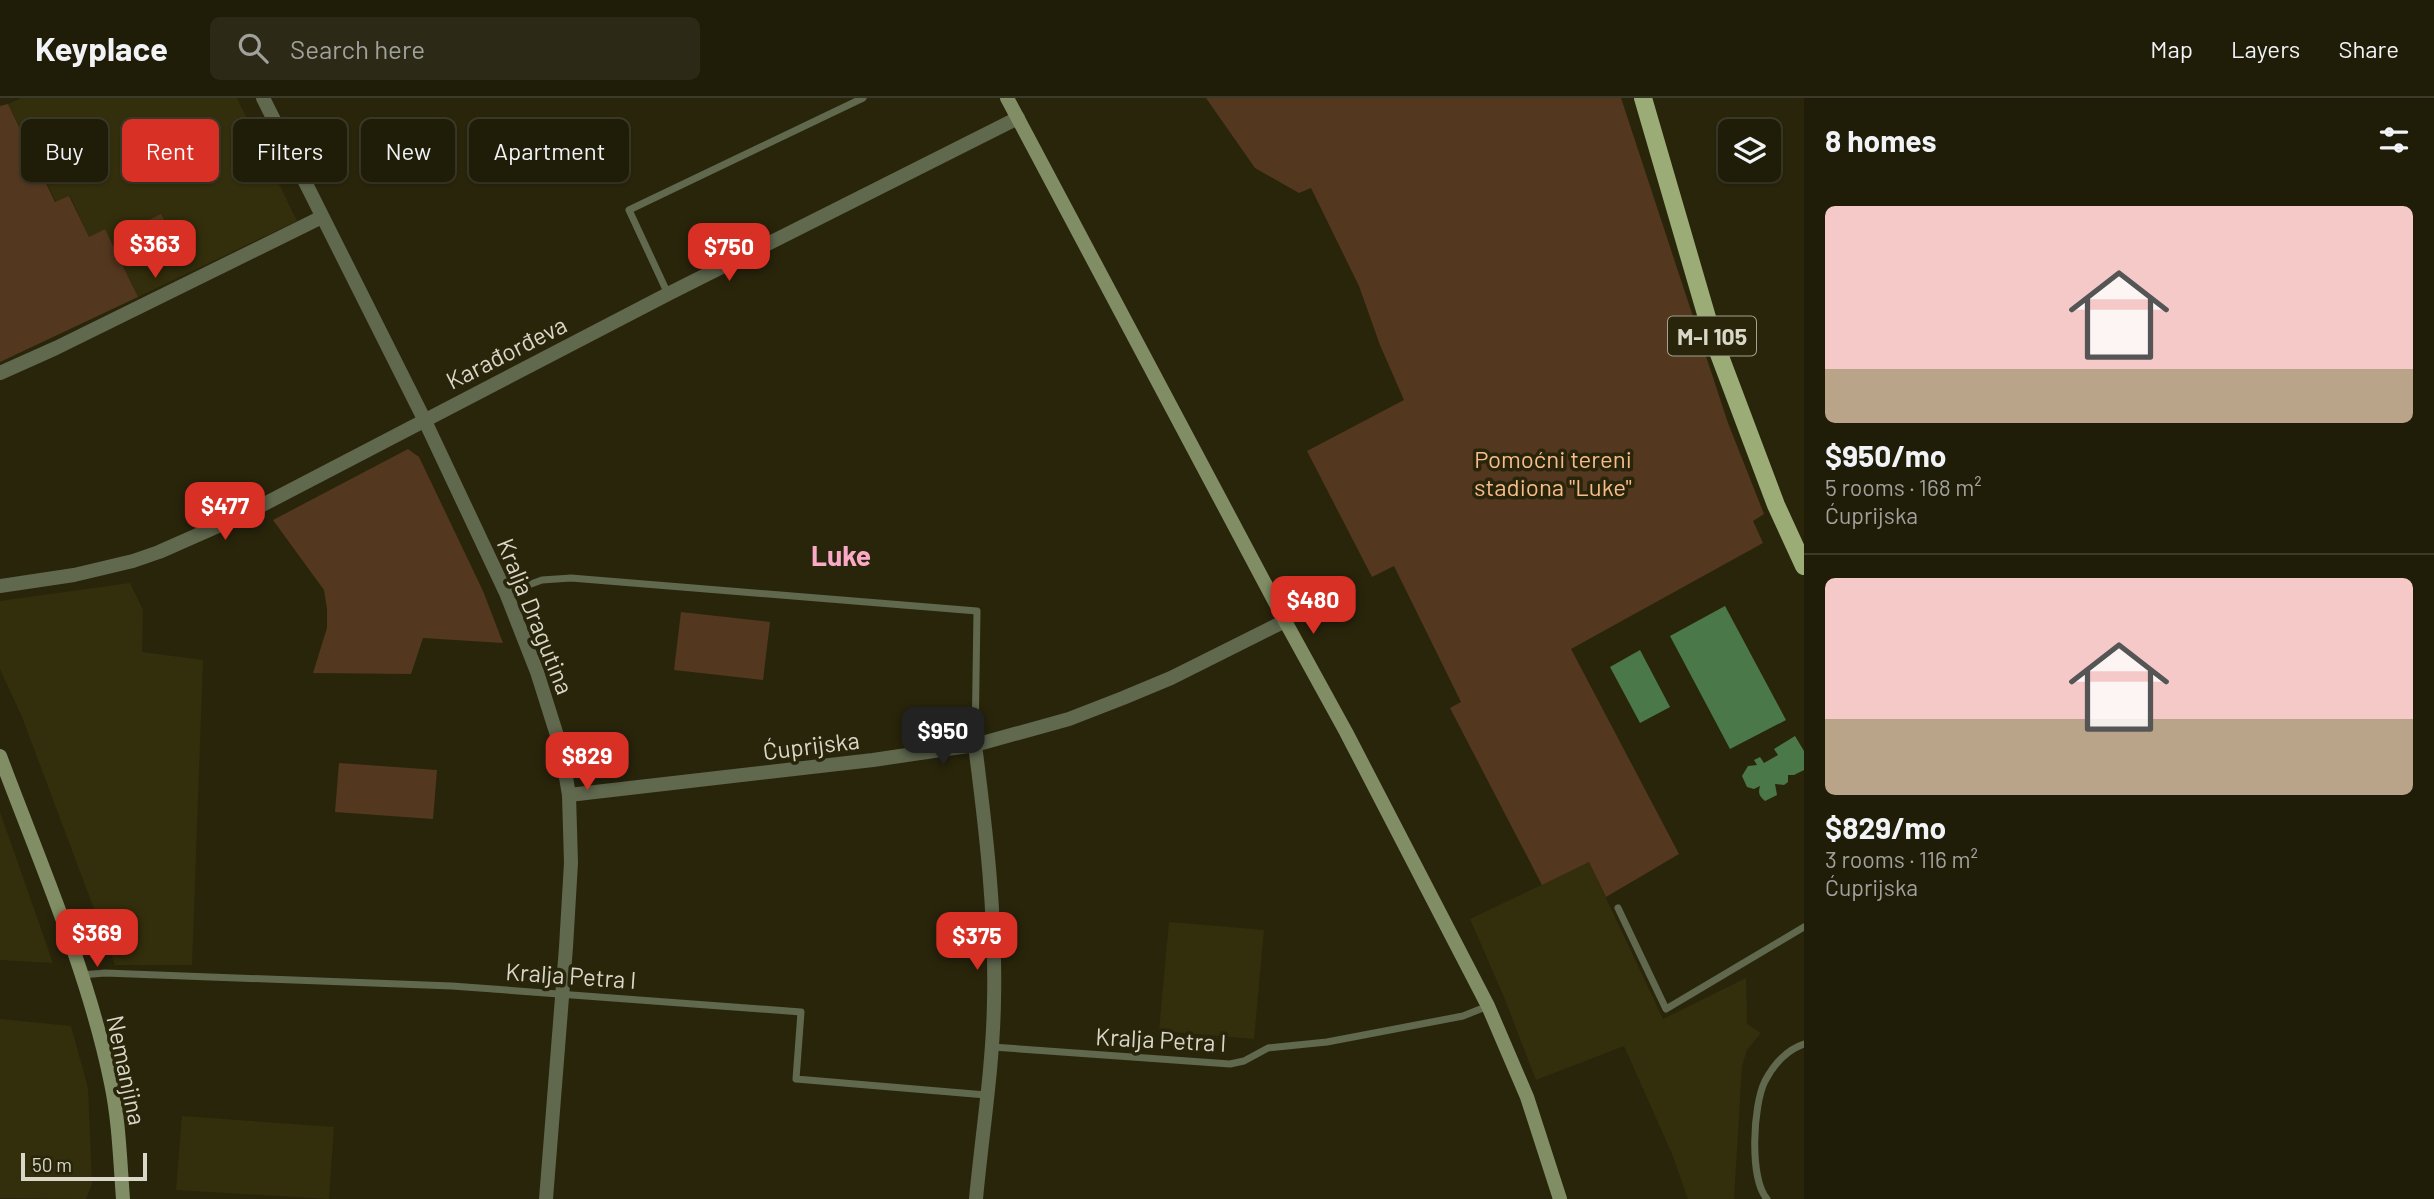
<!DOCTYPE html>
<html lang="en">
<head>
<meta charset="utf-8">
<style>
  body { margin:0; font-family:Barlow,sans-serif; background:#2c2916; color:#f1f3f6; height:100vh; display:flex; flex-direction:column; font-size:26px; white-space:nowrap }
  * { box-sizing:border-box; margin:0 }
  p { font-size:23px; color:#a1a19c }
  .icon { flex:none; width:38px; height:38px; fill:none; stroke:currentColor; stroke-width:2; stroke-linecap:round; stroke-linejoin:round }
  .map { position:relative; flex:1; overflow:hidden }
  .details { display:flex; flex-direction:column; background:#1f1c08; width:630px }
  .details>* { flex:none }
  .hud { position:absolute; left:21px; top:21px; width:665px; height:63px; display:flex; gap:14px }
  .tools { position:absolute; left:1718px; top:21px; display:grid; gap:14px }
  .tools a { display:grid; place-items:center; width:63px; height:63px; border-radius:10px; background:#1f1c08; box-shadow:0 2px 5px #0004,0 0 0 2px #3c3a29; font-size:35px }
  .scale { position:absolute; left:21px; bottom:18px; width:126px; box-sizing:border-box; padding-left:7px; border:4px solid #d9d7c7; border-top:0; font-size:19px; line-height:24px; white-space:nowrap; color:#d9d7c7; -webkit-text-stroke:5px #29250b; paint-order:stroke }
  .price { position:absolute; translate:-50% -60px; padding:0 16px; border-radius:14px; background:#d93025; color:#fff; font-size:23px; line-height:46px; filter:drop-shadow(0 2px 4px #0008) }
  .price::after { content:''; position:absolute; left:50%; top:42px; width:21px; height:16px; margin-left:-10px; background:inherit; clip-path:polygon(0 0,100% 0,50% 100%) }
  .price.selected { background:#222; color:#fff }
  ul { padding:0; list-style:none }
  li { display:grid; align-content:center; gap:14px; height:371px; padding:0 21px }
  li+li { border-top:2px solid #3c3a29 }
  li span { display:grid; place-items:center; height:217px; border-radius:10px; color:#555 }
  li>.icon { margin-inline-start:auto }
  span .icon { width:126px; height:126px; fill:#fffc; stroke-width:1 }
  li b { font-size:30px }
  h2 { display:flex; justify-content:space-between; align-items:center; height:84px; padding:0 21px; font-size:30px }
  .chip { padding:0 24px; border-radius:10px; background:#1f1c08; box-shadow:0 2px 5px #0004,0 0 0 2px #3c3a29; font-size:24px; line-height:63px }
  .chip.selected { background:#d93025; color:#fff }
  header { display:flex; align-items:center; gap:42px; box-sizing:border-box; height:98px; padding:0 35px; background:#1f1c08; border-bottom:2px solid #3c3a29 }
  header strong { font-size:33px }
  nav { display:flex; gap:38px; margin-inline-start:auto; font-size:24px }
  .search { width:490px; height:63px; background:#2c2916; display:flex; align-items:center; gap:18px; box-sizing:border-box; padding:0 24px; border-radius:10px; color:#a1a19c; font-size:26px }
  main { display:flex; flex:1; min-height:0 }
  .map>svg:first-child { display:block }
</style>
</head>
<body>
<header>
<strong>Keyplace</strong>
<div class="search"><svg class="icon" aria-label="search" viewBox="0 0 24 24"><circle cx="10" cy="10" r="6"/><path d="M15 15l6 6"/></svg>Search here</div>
<nav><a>Map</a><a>Layers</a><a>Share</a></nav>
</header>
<main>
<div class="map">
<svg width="1804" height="1101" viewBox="0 0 1804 1101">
  <rect width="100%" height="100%" fill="#29250b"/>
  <!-- built -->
  <g fill="#332e0b">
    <path d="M 21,0 L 237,0 L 297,123 L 138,199 L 105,131 L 89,139 L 70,98 L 56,104 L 8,6 Z"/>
    <path d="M 130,485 L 143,512 L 142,554 L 203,562 L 192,867 L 115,867 L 22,619 L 0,571 L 0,503 Z"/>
    <path d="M 0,714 L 53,865 L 0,862 Z"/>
    <path d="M 1589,764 L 1663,921 L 1746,880 L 1747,926 L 1761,935 L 1747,952 L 1742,968 L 1734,1101 L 1688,1101 L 1672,1056 L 1624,948 L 1536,982 L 1504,899 L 1470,821 Z"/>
    <path d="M 1169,824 L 1264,832 L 1254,941 L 1159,933 Z"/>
    <path d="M 0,921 L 71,928 L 88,990 L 92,1086 L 86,1101 L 0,1100 Z"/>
    <path d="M 182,1018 L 334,1029 L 329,1101 L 176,1092 Z"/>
  </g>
  <!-- green -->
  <g fill="#54371f">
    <path d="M 1206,0 L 1621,0 L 1728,325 L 1764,416 L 1753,423 L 1763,445 L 1571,551 L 1679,756 L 1606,799 L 1589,764 L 1542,787 L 1450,610 L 1461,604 L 1394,468 L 1372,479 L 1307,353 L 1404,302 L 1380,247 L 1359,188 L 1311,90 L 1299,95 L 1255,70 Z"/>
    <path d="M 8,6 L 55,104 L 69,98 L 89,139 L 105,131 L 138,199 L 0,264 L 0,8 Z"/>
    <path d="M 161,116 L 176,145 L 130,169 L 115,139 Z"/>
    <path d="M 408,351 L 419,359 L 483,493 L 503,545 L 423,540 L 411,576 L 313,575 L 327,530 L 327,511 L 324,492 L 273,422 Z"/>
    <path d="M 681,514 L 770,524 L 763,582 L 674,572 Z"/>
    <path d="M 339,665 L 437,672 L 433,721 L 335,714 Z"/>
  </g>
  <!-- water -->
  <g fill="#4b7848">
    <path d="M 1725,508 L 1786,622 L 1730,651 L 1670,538 Z"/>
    <path d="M 1640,552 L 1670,609 L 1640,625 L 1610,569 Z"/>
    <path d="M 1795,638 L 1804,653 L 1804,672 L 1794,677 L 1788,677 L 1788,684 L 1784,687 L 1775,686 L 1777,697 L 1765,703 C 1759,698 1758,695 1760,688 L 1754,691 L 1747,689 L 1742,678 L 1748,668 L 1757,667 L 1754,662 L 1760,659 L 1764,665 L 1778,657 L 1774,651 Z"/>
  </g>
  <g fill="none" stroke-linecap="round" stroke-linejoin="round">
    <!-- lane -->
    <g stroke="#60684e" stroke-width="7">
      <path d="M 668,196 L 629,112 L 863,0"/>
      <path d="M 506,495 L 542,482 L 571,480 L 977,513 L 975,647"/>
      <path d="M 1618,810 L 1666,911 L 1804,829"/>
      <path d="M 81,877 L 105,875 L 452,888 L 801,914 L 796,981 L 986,997"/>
      <path d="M 992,949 L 1230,966 L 1244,963 L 1268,950 L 1327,944 L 1463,918 L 1488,908"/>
      <path d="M 1767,1101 C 1749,1080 1753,1007 1765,983 C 1774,966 1786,952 1804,946"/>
    </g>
    <!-- street -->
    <g stroke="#60684e" stroke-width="14">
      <path d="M 263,0 L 424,321 L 506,495 L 537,574 L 561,650 L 569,697 L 571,765 L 566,849 L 546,1101"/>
      <path d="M 0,275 L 56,250 L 322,119"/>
      <path d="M 0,488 L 74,477 L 133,463 L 159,454 L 245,416 L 668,196 L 1018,20"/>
      <path d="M 975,647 C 986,732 996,817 994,903 C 993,969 982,1036 976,1101"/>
      <path d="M 569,697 L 873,662 L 975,647 L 1069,621 L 1123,600 L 1171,580 L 1285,523"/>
    </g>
    <!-- secondary -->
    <g stroke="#818e65" stroke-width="14">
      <path d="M 1007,0 L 1285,523 L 1346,634 L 1488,908 L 1527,999 L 1560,1101"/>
      <path d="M 0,658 C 40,765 88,873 111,985 C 119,1023 120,1062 123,1101"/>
    </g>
    <!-- primary -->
    <path stroke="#9bac76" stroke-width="18" d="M 1643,0 L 1713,240 L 1776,407 L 1804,468"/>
  </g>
  <g text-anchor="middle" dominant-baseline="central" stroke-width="7" stroke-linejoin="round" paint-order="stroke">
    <!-- shield labels -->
    <rect fill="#29250b" stroke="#a4a28f" stroke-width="2" x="1668" y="218.5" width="88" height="39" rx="5"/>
    <g font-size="23" font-weight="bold" fill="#d9d7c7">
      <text x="1712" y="238">M-I 105</text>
    </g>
    <!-- street labels -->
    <g font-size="24" fill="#d9d7c7" stroke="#29250b">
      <text transform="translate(506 254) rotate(-27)">Karađorđeva</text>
      <text transform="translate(536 518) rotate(68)">Kralja Dragutina</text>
      <text transform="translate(811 647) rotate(-7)">Ćuprijska</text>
      <text transform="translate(571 877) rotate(4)">Kralja Petra I</text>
      <text transform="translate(1161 941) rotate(3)">Kralja Petra I</text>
      <text transform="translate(127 972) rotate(78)">Nemanjina</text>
    </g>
    <!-- park labels -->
    <g font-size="24" fill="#f8bb8a" stroke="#29250b">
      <text x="1553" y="360">Pomoćni tereni<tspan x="1553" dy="28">stadiona "Luke"</tspan></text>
    </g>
    <!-- quarter labels -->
    <g font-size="28" font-weight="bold" fill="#faaac6" stroke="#29250b">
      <text x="841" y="457">Luke</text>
    </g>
  </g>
</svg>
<div class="tools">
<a><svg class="icon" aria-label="layers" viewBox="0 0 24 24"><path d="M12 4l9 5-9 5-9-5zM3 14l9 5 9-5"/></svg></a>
</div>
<div class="scale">50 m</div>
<b class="price" style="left:155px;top:182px">$363</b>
<b class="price" style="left:729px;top:185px">$750</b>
<b class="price" style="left:225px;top:444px">$477</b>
<b class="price" style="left:1313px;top:538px">$480</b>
<b class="price selected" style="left:943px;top:669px">$950</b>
<b class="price" style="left:587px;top:694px">$829</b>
<b class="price" style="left:97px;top:871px">$369</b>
<b class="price" style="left:977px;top:874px">$375</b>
<div class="hud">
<a class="chip">Buy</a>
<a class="chip selected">Rent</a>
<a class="chip">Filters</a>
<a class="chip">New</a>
<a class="chip">Apartment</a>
</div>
</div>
<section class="details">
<h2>8 homes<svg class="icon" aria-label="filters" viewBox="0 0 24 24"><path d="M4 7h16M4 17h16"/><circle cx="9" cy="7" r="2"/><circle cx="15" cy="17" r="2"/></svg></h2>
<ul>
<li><span style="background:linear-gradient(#f6c9c9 75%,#b9a48a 0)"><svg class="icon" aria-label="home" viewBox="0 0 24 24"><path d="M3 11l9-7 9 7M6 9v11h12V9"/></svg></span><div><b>$950/mo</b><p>5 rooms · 168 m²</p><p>Ćuprijska</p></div></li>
<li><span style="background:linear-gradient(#f6c9c9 65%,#b9a48a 0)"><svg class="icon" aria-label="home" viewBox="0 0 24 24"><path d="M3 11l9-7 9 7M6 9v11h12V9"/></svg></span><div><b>$829/mo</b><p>3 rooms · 116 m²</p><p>Ćuprijska</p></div></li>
</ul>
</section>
</main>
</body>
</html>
